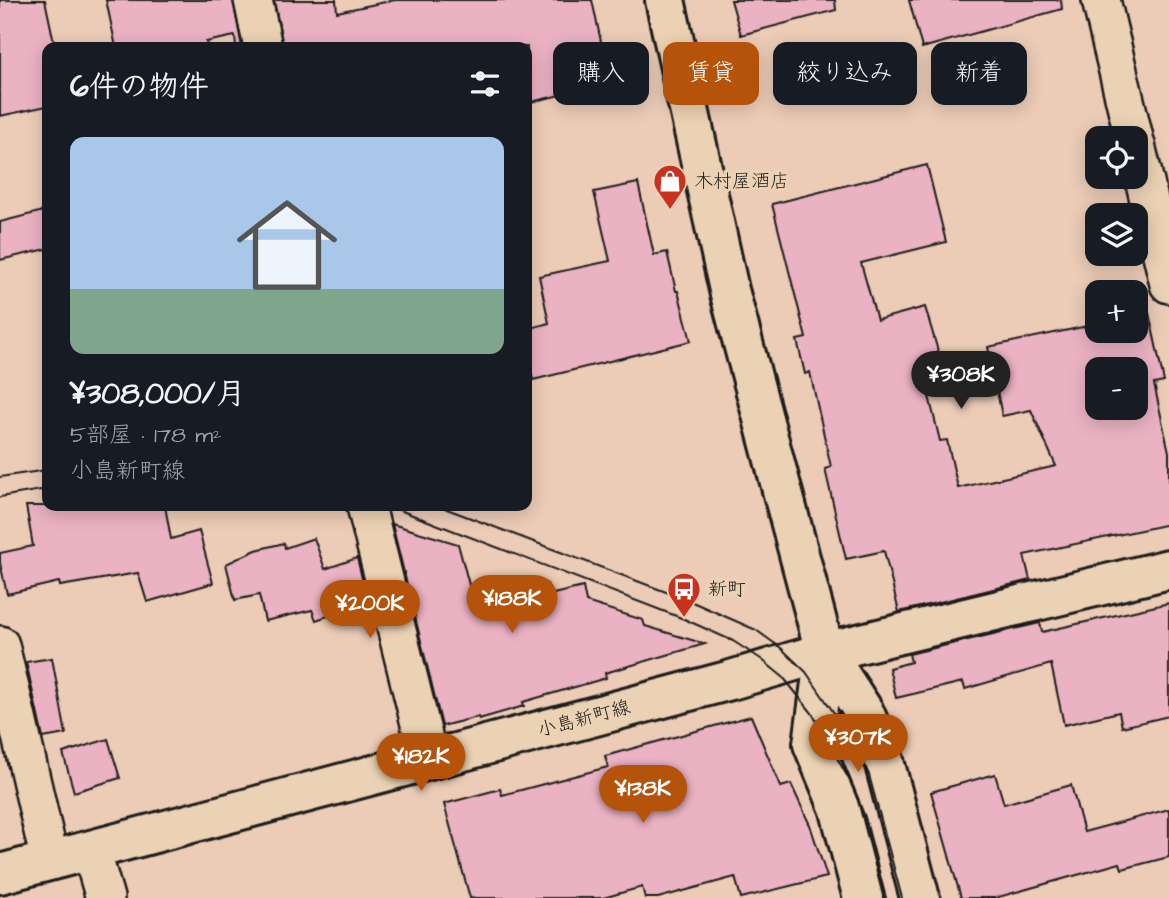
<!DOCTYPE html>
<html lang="ja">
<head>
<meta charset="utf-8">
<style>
  body { margin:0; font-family:"Architects Daughter","Klee One",sans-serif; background:#242831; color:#f1f3f6; height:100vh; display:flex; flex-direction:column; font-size:26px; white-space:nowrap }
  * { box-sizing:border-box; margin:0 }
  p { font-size:23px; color:#9ea1a6 }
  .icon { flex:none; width:38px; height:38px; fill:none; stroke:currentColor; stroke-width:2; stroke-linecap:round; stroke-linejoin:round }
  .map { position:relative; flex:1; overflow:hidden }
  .drawer { position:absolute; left:42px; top:42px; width:490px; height:469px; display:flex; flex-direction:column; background:#171b24; border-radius:14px; box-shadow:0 4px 18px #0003 }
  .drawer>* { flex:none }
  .top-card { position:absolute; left:553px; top:42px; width:511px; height:63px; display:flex; gap:14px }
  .buttons { position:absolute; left:1085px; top:126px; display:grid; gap:14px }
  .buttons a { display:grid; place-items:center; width:63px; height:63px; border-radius:14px; background:#171b24; box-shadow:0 4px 18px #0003; font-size:35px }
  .price { position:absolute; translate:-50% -60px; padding:0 16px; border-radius:24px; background:#b45309; color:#fff; font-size:23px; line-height:46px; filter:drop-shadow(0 2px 4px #0008) }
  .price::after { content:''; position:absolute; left:50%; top:42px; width:21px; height:16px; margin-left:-10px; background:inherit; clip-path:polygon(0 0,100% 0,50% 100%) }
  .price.active { background:#222; color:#fff }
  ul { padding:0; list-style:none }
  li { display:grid; align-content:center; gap:14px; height:371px; padding:0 28px }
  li+li { border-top:2px solid #363941 }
  li span { display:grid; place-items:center; height:217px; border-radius:14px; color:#555 }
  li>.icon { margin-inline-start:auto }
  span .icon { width:126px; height:126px; fill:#fffc; stroke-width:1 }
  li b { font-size:30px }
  h2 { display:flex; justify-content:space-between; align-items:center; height:84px; padding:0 28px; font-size:30px }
  .tag { padding:0 24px; border-radius:14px; background:#171b24; box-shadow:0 4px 18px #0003; font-size:24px; line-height:63px }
  .tag.active { background:#b45309; color:#fff }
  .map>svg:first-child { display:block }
</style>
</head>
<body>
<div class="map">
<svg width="1169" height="898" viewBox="0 0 1169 898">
  <rect width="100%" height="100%" fill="#ecccb7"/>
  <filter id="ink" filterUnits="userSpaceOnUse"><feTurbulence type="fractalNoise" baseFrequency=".0143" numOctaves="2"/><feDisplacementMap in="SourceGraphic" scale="14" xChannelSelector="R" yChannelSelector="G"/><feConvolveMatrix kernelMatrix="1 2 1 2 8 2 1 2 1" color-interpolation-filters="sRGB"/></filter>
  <g filter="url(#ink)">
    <!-- building -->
    <g fill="#ebb2c3" stroke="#1c1c1c" stroke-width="2" fill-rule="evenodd">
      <path d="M 0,0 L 45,0 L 55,47 L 47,47 L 47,106 L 0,116 Z"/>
      <path d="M 106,0 L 233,0 L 242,47 L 236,47 L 235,36 L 206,42 L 207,47 L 116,47 Z"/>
      <path d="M 274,0 L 336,0 L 337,12 L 395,0 L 592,0 L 610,83 L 527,103 L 527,47 L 283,47 Z"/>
      <path d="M 731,0 L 835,0 L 836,10 L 741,35 Z"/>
      <path d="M 909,0 L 1061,0 L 1062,9 L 922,48 Z"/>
      <path d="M 927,165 L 946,242 L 861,263 L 877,320 L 925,307 L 946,378 L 926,384 L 940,441 L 947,440 L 958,488 L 1056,466 L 1031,410 L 1002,416 L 988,347 L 1097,324 L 1097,331 L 1136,331 L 1136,316 L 1149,313 L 1164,382 L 1154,384 L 1169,452 L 1169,524 L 1024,555 L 1030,580 L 899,612 L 884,551 L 846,559 L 825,469 L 831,467 L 810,372 L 805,374 L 797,340 L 806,338 L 772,204 ZM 1097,369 L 1136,369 L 1136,408 L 1097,408 Z"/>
      <path d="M 638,183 L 654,255 L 667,252 L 676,291 L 678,291 L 691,341 L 533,380 L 527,355 L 527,329 L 549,323 L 539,276 L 610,261 L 594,192 Z"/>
      <path d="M 47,210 L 47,249 L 0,260 L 0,222 Z"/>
      <path d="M 26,506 L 165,506 L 171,539 L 199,531 L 213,583 L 147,602 L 138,573 L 60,586 L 59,582 L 7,594 L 0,563 L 0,553 L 33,546 Z"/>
      <path d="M 392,524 L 458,544 L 471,592 L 483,589 L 483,592 L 509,585 L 511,593 L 547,584 L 549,595 L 583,587 L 586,602 L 643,620 L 645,626 L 705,644 L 605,673 L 606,678 L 523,702 L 524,706 L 479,719 L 478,717 L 442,726 Z"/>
      <path d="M 314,538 L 325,569 L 357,558 L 368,602 L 316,620 L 312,610 L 265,621 L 259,595 L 235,600 L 226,564 L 256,550 L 284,543 L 285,548 Z"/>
      <path d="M 1169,603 L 1169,716 L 1122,727 L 1119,712 L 1064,725 L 1051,664 L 965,689 L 963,682 L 896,698 L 889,668 L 911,662 L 909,654 L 1040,623 L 1042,632 Z"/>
      <path d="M 52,658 L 66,734 L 43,738 L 26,662 Z"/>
      <path d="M 751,716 L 781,787 L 791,784 L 810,825 L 827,877 L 741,898 L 735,877 L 658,898 L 645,898 L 642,887 L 603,898 L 470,898 L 444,804 L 500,789 L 502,795 L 608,767 L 605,756 Z"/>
      <path d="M 108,739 L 120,778 L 74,792 L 63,753 Z"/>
      <path d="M 995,774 L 1004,804 L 1071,785 L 1084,832 L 1169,809 L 1169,857 L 1122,869 L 1120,863 L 995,898 L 961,898 L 931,792 Z"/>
    </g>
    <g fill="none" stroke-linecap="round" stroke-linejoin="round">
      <defs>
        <g id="street">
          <path d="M 253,0 L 263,47"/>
          <path d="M 1101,0 L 1134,138"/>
          <path d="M 1136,145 L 1169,284"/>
          <path d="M 366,506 L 429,760"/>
          <path d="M 0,645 L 50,861"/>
          <path d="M 91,850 L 105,898"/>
        </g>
        <g id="secondary">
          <path d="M 665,0 L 729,290 L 825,652 L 864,712 L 883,757 L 920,898"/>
          <path d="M 825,652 L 813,744 L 839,807 L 863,898"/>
          <path d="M 0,874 L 731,680 L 825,652 L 1169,569"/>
        </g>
      </defs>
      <!-- street casing -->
      <use href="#street" stroke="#1c1c1c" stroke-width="42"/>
      <!-- secondary casing -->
      <use href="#secondary" stroke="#1c1c1c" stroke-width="44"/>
      <!-- street -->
      <use href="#street" stroke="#ecd2b4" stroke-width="37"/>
      <!-- secondary -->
      <use href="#secondary" stroke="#ecd2b4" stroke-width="38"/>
      <!-- tram -->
      <g stroke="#1c1c1c" stroke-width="2">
        <path d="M 0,477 L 47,470"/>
        <path d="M 0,497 L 47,489"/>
        <path d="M 389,506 L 684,619 L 733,641 L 761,659 L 783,677 L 812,713 L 851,783 L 865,817 L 886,898"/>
        <path d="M 439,506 L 690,601 L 756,630 L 781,648 L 806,672 L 856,745 L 869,775 L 902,898"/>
      </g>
    </g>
  </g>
  <!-- icons -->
  <defs>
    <symbol id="shop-pin" viewBox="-11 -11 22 30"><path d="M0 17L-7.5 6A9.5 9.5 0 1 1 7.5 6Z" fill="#c8321e" stroke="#ecd2b4"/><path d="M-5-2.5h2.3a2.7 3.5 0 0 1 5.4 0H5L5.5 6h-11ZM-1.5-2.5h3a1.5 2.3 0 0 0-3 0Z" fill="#fff"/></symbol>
    <symbol id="bus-pin" viewBox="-11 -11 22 30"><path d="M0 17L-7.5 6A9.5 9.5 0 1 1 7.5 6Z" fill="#c8321e" stroke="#ecd2b4"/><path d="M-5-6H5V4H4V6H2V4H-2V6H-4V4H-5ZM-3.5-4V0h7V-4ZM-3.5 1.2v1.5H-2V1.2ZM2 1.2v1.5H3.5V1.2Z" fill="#fff"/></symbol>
  </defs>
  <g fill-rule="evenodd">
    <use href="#shop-pin" x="651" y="162" width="38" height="52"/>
    <use href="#bus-pin" x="665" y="570" width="38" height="52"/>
  </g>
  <g text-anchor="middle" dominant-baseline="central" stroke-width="6" stroke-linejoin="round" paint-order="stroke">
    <!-- poi labels -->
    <g font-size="19" fill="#1c1c1c" stroke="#ecd2b4" text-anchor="start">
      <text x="694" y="181">木村屋酒店</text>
      <text x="708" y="589">新町</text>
    </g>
    <!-- street labels -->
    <g font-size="19" fill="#1c1c1c" stroke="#ecd2b4">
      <text transform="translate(584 719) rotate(-15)">小島新町線</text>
    </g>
  </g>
</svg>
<div class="buttons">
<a><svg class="icon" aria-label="locate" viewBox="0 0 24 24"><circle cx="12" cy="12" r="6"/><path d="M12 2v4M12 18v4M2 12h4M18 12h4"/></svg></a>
<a><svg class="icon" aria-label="layers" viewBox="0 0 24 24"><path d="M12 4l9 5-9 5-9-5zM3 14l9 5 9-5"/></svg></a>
<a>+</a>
<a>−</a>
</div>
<b class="price active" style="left:961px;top:411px">¥308K</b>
<b class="price" style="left:512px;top:635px">¥188K</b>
<b class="price" style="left:370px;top:640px">¥200K</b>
<b class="price" style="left:858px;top:774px">¥307K</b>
<b class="price" style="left:421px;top:793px">¥182K</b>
<b class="price" style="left:643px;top:825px">¥138K</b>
<div class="top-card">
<a class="tag">購入</a>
<a class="tag active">賃貸</a>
<a class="tag">絞り込み</a>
<a class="tag">新着</a>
</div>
<section class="drawer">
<h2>6件の物件<svg class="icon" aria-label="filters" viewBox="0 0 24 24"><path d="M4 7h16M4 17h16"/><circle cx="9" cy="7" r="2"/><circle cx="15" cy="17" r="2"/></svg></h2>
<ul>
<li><span style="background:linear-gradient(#a9c7e8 70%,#7fa58c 0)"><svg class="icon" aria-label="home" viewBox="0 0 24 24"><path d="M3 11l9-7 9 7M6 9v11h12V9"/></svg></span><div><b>¥308,000/月</b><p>5部屋 · 178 m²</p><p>小島新町線</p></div></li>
</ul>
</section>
</div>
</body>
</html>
